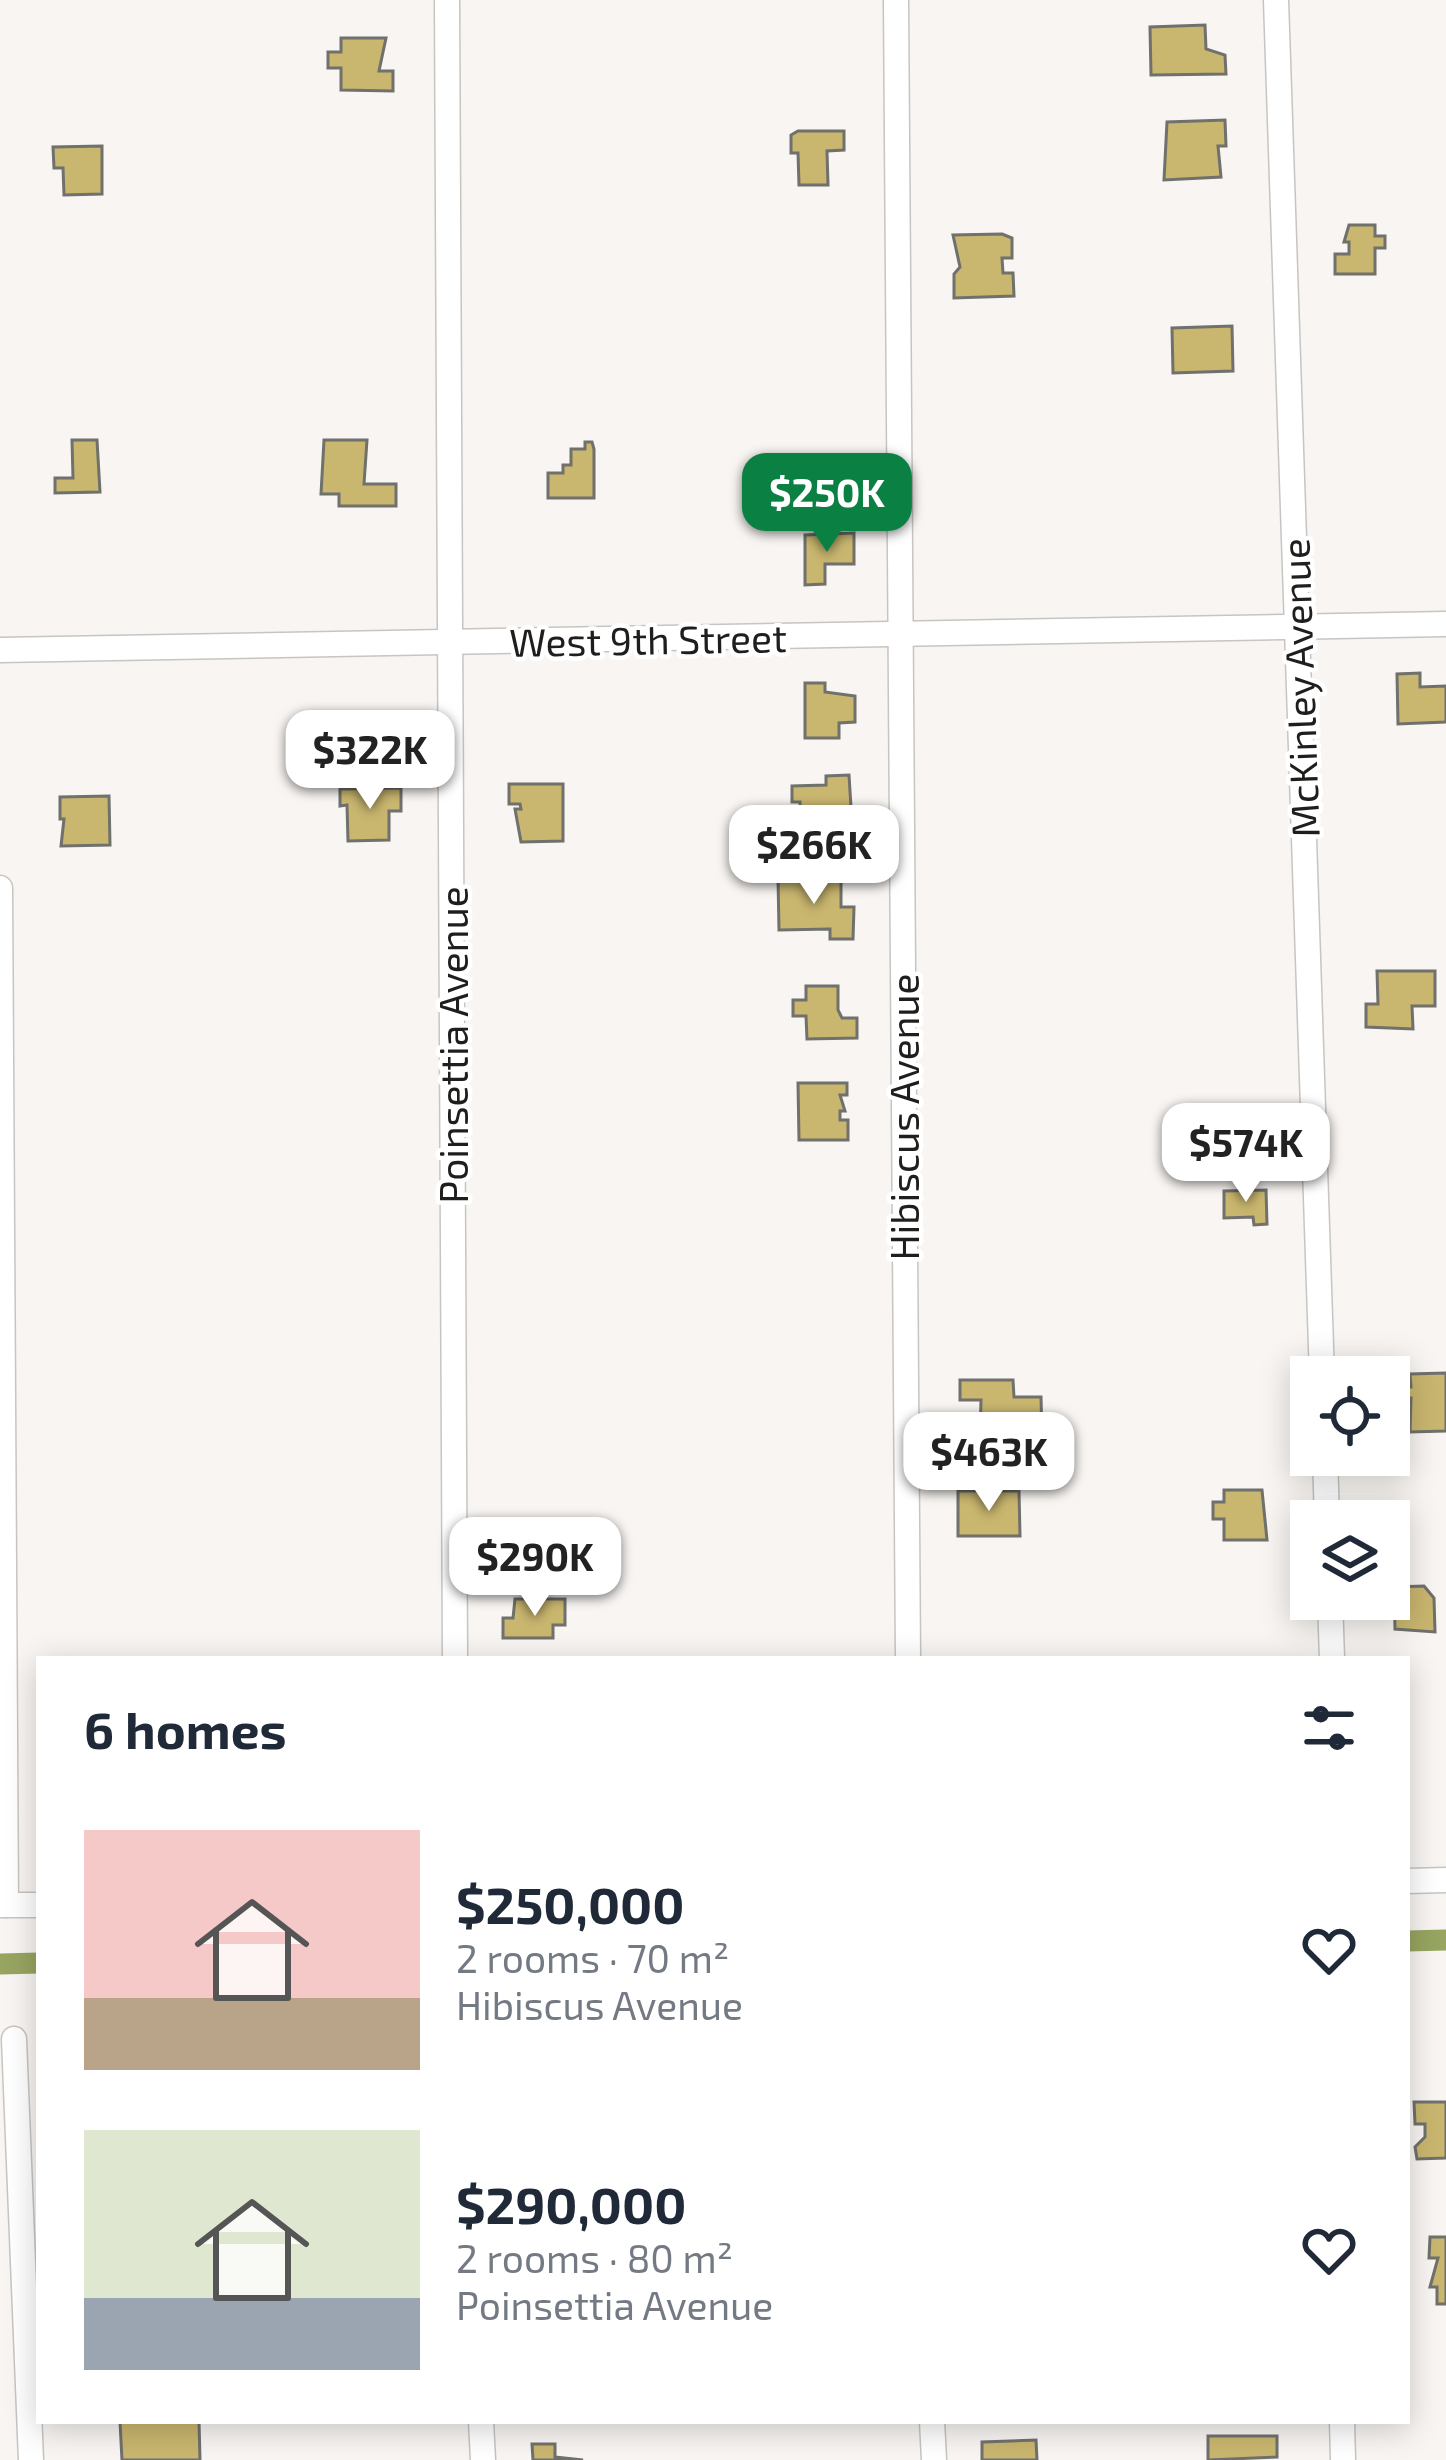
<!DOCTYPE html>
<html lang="en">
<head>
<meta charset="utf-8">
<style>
  body { margin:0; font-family:"Exo 2",sans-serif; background:#f2f2f3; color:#1f2937; height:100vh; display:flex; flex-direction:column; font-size:45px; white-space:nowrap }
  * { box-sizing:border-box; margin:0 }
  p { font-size:39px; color:#747a83 }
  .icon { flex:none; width:66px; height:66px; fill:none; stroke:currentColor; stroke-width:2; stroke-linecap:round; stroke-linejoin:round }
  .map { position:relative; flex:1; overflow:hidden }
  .drawer { position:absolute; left:36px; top:1656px; width:1374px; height:768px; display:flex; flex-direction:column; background:#fff; border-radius:0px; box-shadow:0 6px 30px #0003 }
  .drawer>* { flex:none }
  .fabs { position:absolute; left:1290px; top:1356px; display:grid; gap:24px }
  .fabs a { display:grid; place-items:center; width:120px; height:120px; border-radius:0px; background:#fff; box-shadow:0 6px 30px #0003; font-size:60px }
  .price { position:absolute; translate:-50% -102px; padding:0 27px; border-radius:24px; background:#fff; color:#222; font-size:39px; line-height:78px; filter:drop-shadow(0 3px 6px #0008) }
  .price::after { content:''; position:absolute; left:50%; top:72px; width:36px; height:27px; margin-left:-18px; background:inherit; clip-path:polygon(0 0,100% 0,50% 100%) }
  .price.on { background:#0b8043; color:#fff }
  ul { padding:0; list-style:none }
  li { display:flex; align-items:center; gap:36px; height:300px; padding:0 48px }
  li span { display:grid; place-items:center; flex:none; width:336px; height:240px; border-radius:0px; color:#555 }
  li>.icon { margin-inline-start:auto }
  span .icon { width:144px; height:144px; fill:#fffc; stroke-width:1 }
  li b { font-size:51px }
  h2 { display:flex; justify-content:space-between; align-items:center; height:144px; padding:0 48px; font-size:51px }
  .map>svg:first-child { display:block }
</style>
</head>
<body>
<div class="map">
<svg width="1446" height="2460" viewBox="0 0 1446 2460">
  <rect width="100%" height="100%" fill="#f8f5f2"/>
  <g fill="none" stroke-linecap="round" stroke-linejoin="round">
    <!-- canal -->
    <g stroke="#97a561" stroke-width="21">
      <path d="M 1407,1941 L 1446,1940"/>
      <path d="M 0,1964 L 39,1963"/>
    </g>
  </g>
  <!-- building -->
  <g fill="#c9b66f" stroke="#70706c" stroke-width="3">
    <path d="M 1205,25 L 1206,49 L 1225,55 L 1226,74 L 1151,75 L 1150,27 Z"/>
    <path d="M 341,38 L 386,38 L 379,71 L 393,71 L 393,91 L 341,90 L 341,68 L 328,68 L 328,52 L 341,52 Z"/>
    <path d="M 1225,120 L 1226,146 L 1218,146 L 1221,177 L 1164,180 L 1167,122 Z"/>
    <path d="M 798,131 L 844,131 L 844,150 L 827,151 L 828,185 L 799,185 L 798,153 L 791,153 L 791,135 Z"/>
    <path d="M 102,146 L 102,194 L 64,195 L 63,168 L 54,168 L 53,147 Z"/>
    <path d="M 1349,225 L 1375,225 L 1375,236 L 1385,236 L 1385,248 L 1375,248 L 1375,274 L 1335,274 L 1335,254 L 1349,254 L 1349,242 L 1344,242 Z"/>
    <path d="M 1002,234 L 1012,238 L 1012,258 L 1002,258 L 1003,273 L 1013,273 L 1014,296 L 954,298 L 954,274 L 960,267 L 953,235 Z"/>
    <path d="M 1232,326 L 1233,371 L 1173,373 L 1172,328 Z"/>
    <path d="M 72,440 L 97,440 L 100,492 L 55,493 L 55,478 L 73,478 Z"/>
    <path d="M 324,440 L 367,440 L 364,484 L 396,484 L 396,506 L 339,506 L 339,494 L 321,494 Z"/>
    <path d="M 585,442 L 592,442 L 594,449 L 594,498 L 548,498 L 548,473 L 563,473 L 563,465 L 571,465 L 571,449 L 585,449 Z"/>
    <path d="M 854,533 L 854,564 L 825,564 L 825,584 L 805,585 L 805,535 Z"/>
    <path d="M 1420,673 L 1420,687 L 1446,686 L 1446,722 L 1398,724 L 1397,674 Z"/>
    <path d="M 805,683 L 825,683 L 825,692 L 855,696 L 855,722 L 839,723 L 839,738 L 805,738 Z"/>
    <path d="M 849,775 L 851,807 L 839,807 L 839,837 L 800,838 L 800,802 L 792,802 L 792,786 L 826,785 L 826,776 Z"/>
    <path d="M 509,784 L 563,784 L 563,841 L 521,842 L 515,809 L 521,809 L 520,804 L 509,804 Z"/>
    <path d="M 401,788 L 401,811 L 389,811 L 389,840 L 348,841 L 347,805 L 340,806 L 340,789 Z"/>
    <path d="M 109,796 L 110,845 L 61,846 L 64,819 L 60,819 L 60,797 Z"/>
    <path d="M 778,878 L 841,878 L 841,907 L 854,907 L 853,939 L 830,939 L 830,929 L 779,930 Z"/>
    <path d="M 1377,971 L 1435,971 L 1435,1006 L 1412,1006 L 1413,1029 L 1366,1027 L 1366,1004 L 1378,1004 Z"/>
    <path d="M 806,986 L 838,986 L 838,1010 L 842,1018 L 857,1018 L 857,1038 L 807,1039 L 806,1016 L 793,1016 L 793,1000 L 806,1000 Z"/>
    <path d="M 798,1083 L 847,1083 L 847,1095 L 840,1095 L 845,1111 L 840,1111 L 840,1120 L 848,1120 L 848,1140 L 799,1140 Z"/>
    <path d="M 1266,1190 L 1267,1224 L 1254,1225 L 1253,1217 L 1224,1218 L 1224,1191 Z"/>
    <path d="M 1446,1373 L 1446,1431 L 1410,1432 L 1411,1398 L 1405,1398 L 1405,1388 L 1411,1387 L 1410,1374 Z"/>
    <path d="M 960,1380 L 1013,1380 L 1014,1397 L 1041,1397 L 1042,1437 L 980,1438 L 981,1400 L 960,1400 Z"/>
    <path d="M 1224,1490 L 1262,1490 L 1267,1540 L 1224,1540 L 1224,1519 L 1213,1519 L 1213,1502 L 1224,1502 Z"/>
    <path d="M 958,1491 L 1019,1491 L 1020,1536 L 958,1536 Z"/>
    <path d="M 1424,1586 L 1434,1598 L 1435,1632 L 1395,1629 L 1394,1587 Z"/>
    <path d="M 515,1599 L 565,1599 L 565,1625 L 553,1625 L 553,1638 L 503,1638 L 503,1618 L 513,1618 Z"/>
    <path d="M 1414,2102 L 1446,2102 L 1446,2158 L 1417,2159 L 1415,2147 L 1425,2137 L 1425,2124 L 1415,2124 Z"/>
    <path d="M 1430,2237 L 1446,2237 L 1446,2304 L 1437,2304 L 1437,2287 L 1430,2287 L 1438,2258 L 1429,2258 Z"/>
    <path d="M 88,2421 L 199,2421 L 200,2460 L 122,2460 L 120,2422 Z"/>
    <path d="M 1208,2436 L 1277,2436 L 1277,2457 L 1208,2460 Z"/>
    <path d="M 1036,2440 L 1037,2460 L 982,2460 L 982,2442 Z"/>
    <path d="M 532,2444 L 555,2444 L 555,2457 L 583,2460 L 533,2460 Z"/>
  </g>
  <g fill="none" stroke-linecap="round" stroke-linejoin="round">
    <defs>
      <g id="street">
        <path d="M 447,0 L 455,1659"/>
        <path d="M 896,0 L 908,1659"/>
        <path d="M 1276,0 L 1322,1377"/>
        <path d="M 0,650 L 1446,624"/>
        <path d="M 0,888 L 6,1905"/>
        <path d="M 1325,1455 L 1327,1521"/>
        <path d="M 1330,1599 L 1332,1659"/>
        <path d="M 1407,1881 L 1446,1880"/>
        <path d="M 0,1905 L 39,1905"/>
        <path d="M 14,2039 L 31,2460"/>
        <path d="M 481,2421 L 483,2460"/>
        <path d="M 932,2421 L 934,2460"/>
        <path d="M 1342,2421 L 1343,2460"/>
      </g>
    </defs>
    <!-- street casing -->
    <use href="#street" stroke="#c7c5c2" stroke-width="27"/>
    <!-- street -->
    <use href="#street" stroke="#fff" stroke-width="24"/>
  </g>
  <g text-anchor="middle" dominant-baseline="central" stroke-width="9" stroke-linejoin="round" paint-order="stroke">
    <!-- street labels -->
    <g font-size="39" fill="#1f1e1d" stroke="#fff">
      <text transform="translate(648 639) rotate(-1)">West 9th Street</text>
      <text transform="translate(1299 688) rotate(-92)">McKinley Avenue</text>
      <text transform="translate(452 1045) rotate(-90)">Poinsettia Avenue</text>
      <text transform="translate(903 1117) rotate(-90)">Hibiscus Avenue</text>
    </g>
  </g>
</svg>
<div class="fabs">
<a><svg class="icon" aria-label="locate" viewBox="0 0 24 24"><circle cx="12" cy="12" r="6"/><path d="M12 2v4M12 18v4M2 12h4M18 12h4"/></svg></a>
<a><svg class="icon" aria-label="layers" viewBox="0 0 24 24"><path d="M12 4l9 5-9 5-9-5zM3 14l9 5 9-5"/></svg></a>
</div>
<b class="price on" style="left:827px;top:555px">$250K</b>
<b class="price" style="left:370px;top:812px">$322K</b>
<b class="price" style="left:814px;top:907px">$266K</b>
<b class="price" style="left:1246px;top:1205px">$574K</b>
<b class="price" style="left:989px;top:1514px">$463K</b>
<b class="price" style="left:535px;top:1619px">$290K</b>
<section class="drawer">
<h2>6 homes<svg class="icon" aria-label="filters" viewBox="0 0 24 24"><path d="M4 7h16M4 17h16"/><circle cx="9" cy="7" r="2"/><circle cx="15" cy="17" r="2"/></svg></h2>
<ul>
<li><span style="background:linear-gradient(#f6c9c9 70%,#b9a48a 0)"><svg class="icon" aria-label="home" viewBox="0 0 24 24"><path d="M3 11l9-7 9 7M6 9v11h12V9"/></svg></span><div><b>$250,000</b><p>2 rooms · 70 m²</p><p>Hibiscus Avenue</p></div><svg class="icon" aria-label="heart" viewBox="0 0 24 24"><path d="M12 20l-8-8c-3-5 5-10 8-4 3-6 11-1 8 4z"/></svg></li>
<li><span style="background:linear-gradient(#dfe7d0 70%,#9aa5b1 0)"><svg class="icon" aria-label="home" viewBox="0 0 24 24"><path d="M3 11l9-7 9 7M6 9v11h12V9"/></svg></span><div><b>$290,000</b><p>2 rooms · 80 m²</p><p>Poinsettia Avenue</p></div><svg class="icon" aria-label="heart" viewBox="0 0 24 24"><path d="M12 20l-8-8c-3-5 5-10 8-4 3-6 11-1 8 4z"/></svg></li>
</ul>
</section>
</div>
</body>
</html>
